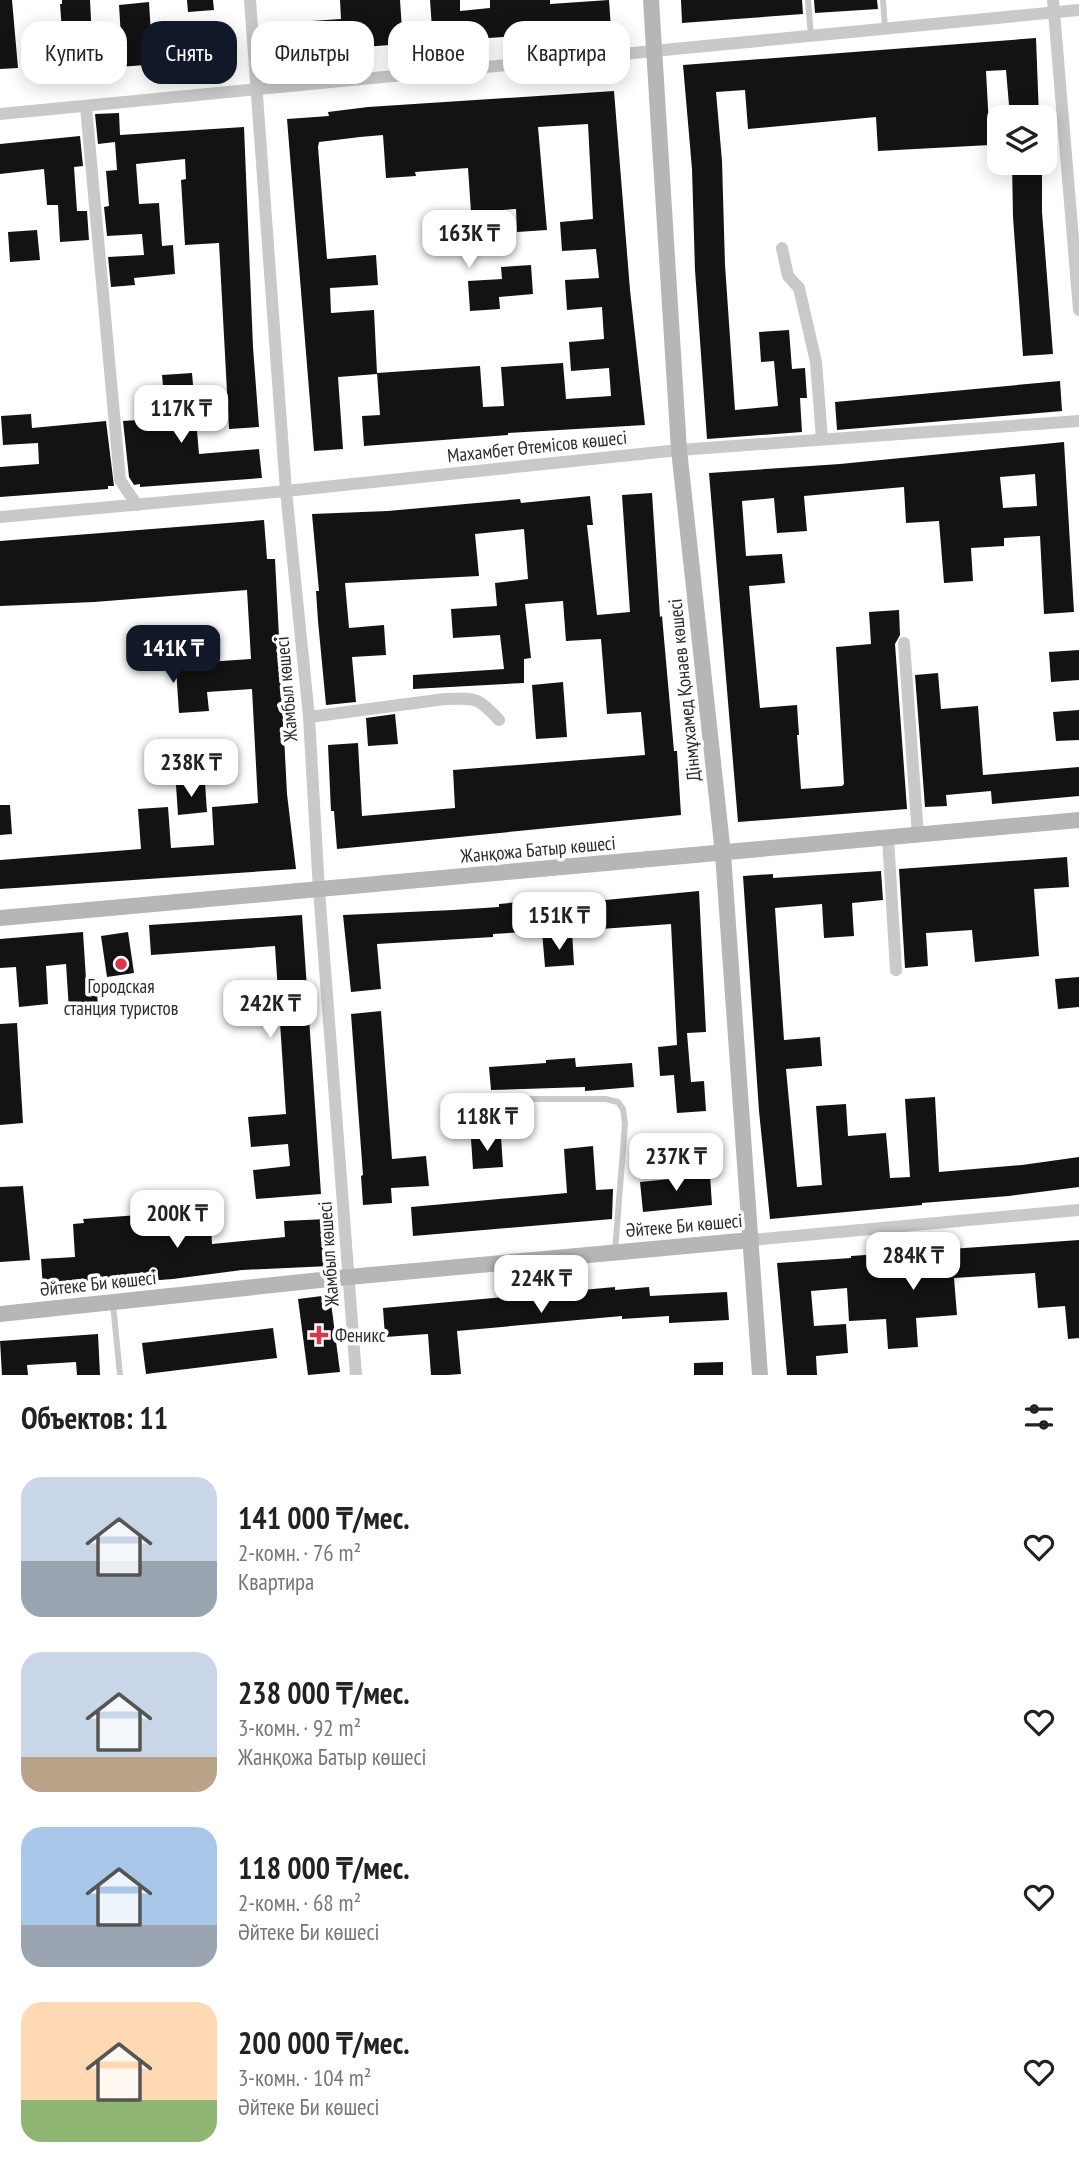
<!DOCTYPE html>
<html lang="ru">
<head>
<meta charset="utf-8">
<style>
  body { margin:0; font-family:"PT Sans Narrow",sans-serif; background:#f2f2f2; color:#222; height:100vh; display:flex; flex-direction:column; font-size:26px; white-space:nowrap }
  * { box-sizing:border-box; margin:0 }
  p { font-size:23px; color:#767676 }
  .icon { flex:none; width:38px; height:38px; fill:none; stroke:currentColor; stroke-width:2; stroke-linecap:round; stroke-linejoin:round }
  .map { position:relative; height:1375px; overflow:hidden }
  .details { display:flex; flex-direction:column; background:#fff; flex:1 }
  .details>* { flex:none }
  .hud { position:absolute; left:21px; top:21px; width:700px; height:63px; display:flex; gap:14px }
  .controls { position:absolute; left:987px; top:105px; display:grid; gap:14px }
  .controls a { display:grid; place-items:center; width:70px; height:70px; border-radius:14px; background:#fff; box-shadow:0 4px 18px #0003; font-size:35px }
  .price { position:absolute; translate:-50% -60px; padding:0 16px; border-radius:14px; background:#fff; color:#222; font-size:23px; line-height:46px; filter:drop-shadow(0 2px 4px #0008) }
  .price::after { content:''; position:absolute; left:50%; top:42px; width:21px; height:16px; margin-left:-10px; background:inherit; clip-path:polygon(0 0,100% 0,50% 100%) }
  .price.selected { background:#111827; color:#fff }
  ul { padding:0; list-style:none }
  li { display:flex; align-items:center; gap:21px; height:175px; padding:0 21px }
  li span { display:grid; place-items:center; flex:none; width:196px; height:140px; border-radius:21px; color:#555 }
  li>.icon { margin-inline-start:auto }
  span .icon { width:84px; height:84px; fill:#fffc; stroke-width:1 }
  li b { font-size:30px }
  h2 { display:flex; justify-content:space-between; align-items:center; height:84px; padding:0 21px; font-size:30px }
  .pill { padding:0 24px; border-radius:21px; background:#fff; box-shadow:0 4px 18px #0003; font-size:24px; line-height:63px }
  .pill.selected { background:#111827; color:#fff }
  .map>svg:first-child { display:block }
</style>
</head>
<body>
<div class="map">
<svg width="1079" height="1375" viewBox="0 0 1079 1375">
  <rect width="100%" height="100%" fill="#fff"/>
  <!-- building -->
  <g fill="#131313" fill-rule="evenodd">
    <path d="M 0,0 L 12,0 L 18,68 L 0,69 Z"/>
    <path d="M 62,0 L 90,0 L 92,39 L 121,37 L 119,5 L 149,2 L 151,35 L 211,30 L 213,60 L 65,71 L 60,4 L 62,4 Z"/>
    <path d="M 187,0 L 213,0 L 214,10 L 188,12 Z"/>
    <path d="M 340,0 L 400,0 L 403,44 L 284,53 L 282,23 L 341,19 Z"/>
    <path d="M 430,0 L 460,0 L 460,11 L 490,8 L 490,0 L 550,0 L 550,4 L 609,0 L 611,29 L 433,42 Z"/>
    <path d="M 681,0 L 802,0 L 803,14 L 682,23 Z"/>
    <path d="M 814,0 L 877,0 L 878,9 L 815,13 Z"/>
    <path d="M 1036,38 L 1039,117 L 1010,117 L 1006,70 L 986,71 L 990,145 L 878,151 L 876,117 L 748,129 L 745,90 L 716,92 L 722,161 L 725,265 L 735,410 L 778,406 L 774,361 L 761,362 L 759,332 L 789,330 L 792,369 L 805,368 L 807,398 L 800,398 L 802,432 L 707,439 L 695,270 L 692,169 L 683,65 Z"/>
    <path d="M 614,91 L 630,290 L 645,425 L 508,433 L 508,435 L 364,446 L 362,416 L 380,415 L 377,373 L 480,366 L 483,407 L 504,406 L 501,367 L 563,363 L 566,399 L 611,396 L 609,368 L 571,371 L 569,342 L 604,339 L 602,307 L 567,310 L 565,280 L 599,278 L 596,249 L 562,251 L 560,222 L 593,219 L 588,124 L 538,127 L 547,230 L 517,232 L 516,209 L 471,212 L 468,168 L 415,172 L 416,176 L 386,178 L 383,135 L 360,137 L 319,142 L 318,147 L 327,259 L 376,255 L 378,285 L 330,288 L 331,313 L 374,310 L 377,374 L 338,377 L 343,449 L 314,451 L 287,119 L 329,116 L 328,112 L 368,107 Z"/>
    <path d="M 119,113 L 120,135 L 244,127 L 253,347 L 259,427 L 229,429 L 219,243 L 185,245 L 181,180 L 186,179 L 185,159 L 136,164 L 139,204 L 159,203 L 162,246 L 173,245 L 175,274 L 134,278 L 135,285 L 111,287 L 108,257 L 144,255 L 142,234 L 107,236 L 104,207 L 109,206 L 106,171 L 117,170 L 115,142 L 98,144 L 95,114 Z"/>
    <path d="M 80,136 L 83,166 L 74,167 L 77,211 L 87,211 L 89,240 L 60,242 L 58,205 L 47,205 L 44,169 L 0,174 L 0,144 Z"/>
    <path d="M 1012,163 L 1042,163 L 1042,212 L 1053,354 L 1023,356 L 1013,217 Z"/>
    <path d="M 37,230 L 40,260 L 10,262 L 8,232 Z"/>
    <path d="M 531,265 L 533,294 L 499,297 L 500,309 L 470,311 L 468,281 L 502,279 L 501,267 Z"/>
    <path d="M 192,373 L 199,454 L 259,449 L 262,478 L 140,487 L 140,484 L 134,485 L 129,477 L 123,421 L 166,418 L 162,375 Z"/>
    <path d="M 1060,381 L 1062,411 L 837,430 L 835,402 Z"/>
    <path d="M 31,414 L 32,428 L 106,421 L 114,486 L 108,486 L 108,489 L 0,497 L 0,467 L 39,464 L 38,443 L 3,445 L 1,416 Z"/>
    <path d="M 1064,442 L 1074,612 L 1044,614 L 1040,536 L 1004,538 L 1004,546 L 971,548 L 973,581 L 944,583 L 939,521 L 906,523 L 904,487 L 804,496 L 807,531 L 777,533 L 774,498 L 742,501 L 746,556 L 782,554 L 785,583 L 749,586 L 751,611 L 760,708 L 797,705 L 799,735 L 797,735 L 801,789 L 842,786 L 844,784 L 836,647 L 871,644 L 869,612 L 899,610 L 900,635 L 895,644 L 907,809 L 738,822 L 709,473 L 840,464 ZM 1035,474 L 1037,506 L 1003,508 L 1000,477 Z"/>
    <path d="M 652,493 L 660,617 L 662,616 L 674,751 L 677,751 L 681,815 L 337,849 L 334,811 L 331,811 L 328,745 L 358,743 L 362,816 L 455,808 L 453,770 L 645,755 L 641,712 L 607,714 L 601,639 L 566,641 L 563,601 L 525,604 L 531,658 L 524,659 L 524,683 L 413,689 L 413,675 L 504,669 L 500,635 L 453,638 L 451,609 L 497,606 L 495,583 L 528,579 L 524,529 L 475,534 L 479,576 L 345,583 L 349,628 L 384,625 L 386,655 L 352,657 L 356,702 L 326,705 L 318,621 L 316,591 L 319,591 L 312,514 L 388,511 L 520,499 L 521,503 L 590,496 L 593,525 L 587,525 L 597,615 L 630,612 L 622,495 Z"/>
    <path d="M 264,520 L 267,559 L 275,559 L 287,794 L 296,869 L 0,889 L 0,860 L 141,849 L 138,809 L 168,807 L 171,848 L 214,845 L 212,807 L 258,803 L 252,689 L 207,692 L 209,711 L 179,713 L 177,684 L 176,649 L 206,647 L 207,662 L 251,659 L 247,590 L 94,602 L 0,606 L 0,541 Z"/>
    <path d="M 1079,650 L 1079,680 L 1051,682 L 1049,652 Z"/>
    <path d="M 938,673 L 941,709 L 978,706 L 983,775 L 1079,767 L 1079,796 L 992,804 L 991,791 L 946,795 L 947,806 L 925,807 L 915,675 Z"/>
    <path d="M 563,682 L 567,737 L 536,739 L 532,685 Z"/>
    <path d="M 1079,710 L 1079,740 L 1056,741 L 1053,712 Z"/>
    <path d="M 395,714 L 398,744 L 368,746 L 366,718 Z"/>
    <path d="M 205,783 L 207,812 L 178,815 L 176,785 Z"/>
    <path d="M 0,805 L 10,805 L 12,834 L 0,835 Z"/>
    <path d="M 1067,857 L 1069,887 L 1034,889 L 1039,956 L 975,962 L 972,930 L 926,933 L 928,966 L 905,968 L 899,869 Z"/>
    <path d="M 881,871 L 883,900 L 852,903 L 854,936 L 824,938 L 822,904 L 775,908 L 784,1040 L 820,1037 L 822,1066 L 786,1069 L 797,1187 L 822,1185 L 816,1106 L 846,1104 L 848,1136 L 886,1133 L 890,1178 L 910,1177 L 905,1099 L 935,1097 L 939,1172 L 1022,1165 L 1079,1157 L 1079,1187 L 1009,1196 L 922,1203 L 922,1205 L 770,1219 L 759,1111 L 743,876 L 773,874 L 773,878 Z"/>
    <path d="M 699,891 L 706,1032 L 687,1033 L 691,1082 L 704,1081 L 706,1111 L 677,1113 L 674,1075 L 660,1076 L 658,1047 L 677,1045 L 671,924 L 572,931 L 574,965 L 545,967 L 542,931 L 493,934 L 493,937 L 377,944 L 381,989 L 351,992 L 343,915 L 453,910 L 499,907 L 499,904 L 529,901 L 595,901 Z"/>
    <path d="M 302,915 L 321,1194 L 256,1199 L 253,1170 L 290,1166 L 288,1144 L 251,1147 L 248,1117 L 286,1114 L 275,946 L 151,955 L 149,925 Z"/>
    <path d="M 83,932 L 86,979 L 96,978 L 98,1007 L 69,1010 L 66,964 L 46,966 L 48,1004 L 19,1007 L 16,967 L 0,968 L 0,939 Z"/>
    <path d="M 128,932 L 134,973 L 107,977 L 101,936 Z"/>
    <path d="M 1079,977 L 1079,1007 L 1058,1009 L 1055,979 Z"/>
    <path d="M 381,1011 L 392,1159 L 426,1156 L 429,1186 L 391,1188 L 392,1203 L 363,1205 L 361,1176 L 363,1175 L 351,1014 Z"/>
    <path d="M 17,1023 L 23,1123 L 0,1125 L 0,1024 Z"/>
    <path d="M 575,1058 L 576,1067 L 632,1063 L 634,1087 L 585,1091 L 585,1087 L 491,1090 L 489,1067 L 546,1063 L 546,1060 Z"/>
    <path d="M 501,1137 L 503,1167 L 473,1169 L 471,1139 Z"/>
    <path d="M 593,1146 L 596,1190 L 613,1189 L 612,1219 L 413,1236 L 411,1207 L 567,1193 L 564,1149 Z"/>
    <path d="M 710,1175 L 712,1205 L 643,1212 L 640,1182 Z"/>
    <path d="M 23,1186 L 30,1260 L 0,1262 L 0,1187 Z"/>
    <path d="M 210,1210 L 212,1244 L 285,1237 L 284,1221 L 327,1219 L 330,1266 L 242,1270 L 173,1279 L 43,1289 L 41,1259 L 75,1257 L 73,1224 L 84,1223 L 83,1219 Z"/>
    <path d="M 1079,1240 L 1079,1338 L 1068,1339 L 1065,1306 L 1038,1308 L 1035,1273 L 954,1278 L 957,1315 L 916,1318 L 918,1347 L 888,1349 L 886,1319 L 849,1321 L 847,1288 L 811,1291 L 814,1326 L 846,1324 L 848,1353 L 816,1356 L 817,1375 L 787,1375 L 777,1263 L 851,1258 L 851,1256 Z"/>
    <path d="M 615,1287 L 615,1290 L 649,1287 L 650,1296 L 727,1292 L 729,1320 L 669,1323 L 669,1316 L 622,1319 L 622,1316 L 457,1331 L 461,1374 L 448,1375 L 431,1375 L 428,1334 L 385,1337 L 383,1308 Z"/>
    <path d="M 330,1295 L 340,1372 L 308,1375 L 298,1299 Z"/>
    <path d="M 273,1328 L 277,1358 L 146,1374 L 142,1343 Z"/>
    <path d="M 98,1334 L 100,1375 L 77,1375 L 76,1362 L 27,1365 L 28,1375 L 2,1375 L 0,1341 Z"/>
    <path d="M 723,1362 L 723,1375 L 694,1375 L 694,1363 Z"/>
  </g>
  <g fill="none" stroke-linecap="round" stroke-linejoin="round">
    <!-- lane -->
    <g stroke="#c9c9c9" stroke-width="6">
      <path d="M 808,0 L 811,36"/>
      <path d="M 883,0 L 885,29"/>
      <path d="M 509,1099 L 606,1099 L 618,1102 L 623,1109 L 625,1124 L 615,1251"/>
      <path d="M 113,1304 L 120,1375"/>
    </g>
    <!-- street -->
    <g stroke="#c9c9c9" stroke-width="12">
      <path d="M 250,0 L 286,491 L 309,717 L 319,890 L 356,1375"/>
      <path d="M 1053,0 L 1079,310"/>
      <path d="M 86,107 L 120,480 L 137,505"/>
      <path d="M 0,114 L 1079,10"/>
      <path d="M 782,248 L 788,276 L 799,288 L 816,362 L 822,439"/>
      <path d="M 0,517 L 286,491 L 679,450 L 1079,421"/>
      <path d="M 904,643 L 918,836"/>
      <path d="M 309,717 L 445,699 C 477,698 477,697 499,720"/>
      <path d="M 888,838 L 896,970"/>
      <path d="M 751,1240 L 1079,1210"/>
    </g>
    <!-- secondary -->
    <g stroke="#b6b6b6" stroke-width="16">
      <path d="M 651,0 L 679,450 L 723,854 L 760,1375"/>
      <path d="M 0,918 L 1079,820"/>
      <path d="M 0,1314 L 349,1277 L 751,1240"/>
    </g>
  </g>
  <!-- markers -->
  <g fill="#da3849" stroke="#fff" stroke-width="2.5">
    <circle cx="121" cy="964" r="7"/>
    <path d="M315.5 1324.5h7v7h7v7h-7v7h-7v-7h-7v-7h7z"/>
  </g>
  <g text-anchor="middle" dominant-baseline="central" stroke-width="7" stroke-linejoin="round" paint-order="stroke">
    <!-- street labels -->
    <g font-size="19" fill="#2c2c2c" stroke="#fff">
      <text transform="translate(537 446) rotate(-6)">Махамбет Өтемісов көшесі</text>
      <text transform="translate(286 689) rotate(-95)">Жамбыл көшесі</text>
      <text transform="translate(684 690) rotate(-96)">Дінмұхамед Қонаев көшесі</text>
      <text transform="translate(538 849) rotate(-5)">Жанқожа Батыр көшесі</text>
      <text transform="translate(684 1225) rotate(-5)">Әйтеке Би көшесі</text>
      <text transform="translate(328 1254) rotate(-94)">Жамбыл көшесі</text>
      <text transform="translate(98 1283) rotate(-6)">Әйтеке Би көшесі</text>
    </g>
    <!-- poi labels -->
    <g font-size="19" fill="#2c2c2c" stroke="#fff">
      <text x="121" y="986">Городская<tspan x="121" dy="22">станция туристов</tspan></text>
      <text x="335" y="1335" text-anchor="start">Феникс</text>
    </g>
  </g>
</svg>
<div class="controls">
<a><svg class="icon" aria-label="layers" viewBox="0 0 24 24"><path d="M12 4l9 5-9 5-9-5zM3 14l9 5 9-5"/></svg></a>
</div>
<b class="price" style="left:469px;top:270px">163K ₸</b>
<b class="price" style="left:181px;top:445px">117K ₸</b>
<b class="price selected" style="left:173px;top:685px">141K ₸</b>
<b class="price" style="left:191px;top:799px">238K ₸</b>
<b class="price" style="left:559px;top:952px">151K ₸</b>
<b class="price" style="left:270px;top:1040px">242K ₸</b>
<b class="price" style="left:487px;top:1153px">118K ₸</b>
<b class="price" style="left:676px;top:1193px">237K ₸</b>
<b class="price" style="left:177px;top:1250px">200K ₸</b>
<b class="price" style="left:913px;top:1292px">284K ₸</b>
<b class="price" style="left:541px;top:1315px">224K ₸</b>
<div class="hud">
<a class="pill">Купить</a>
<a class="pill selected">Снять</a>
<a class="pill">Фильтры</a>
<a class="pill">Новое</a>
<a class="pill">Квартира</a>
</div>
</div>
<section class="details">
<h2>Объектов: 11<svg class="icon" aria-label="filters" viewBox="0 0 24 24"><path d="M4 7h16M4 17h16"/><circle cx="9" cy="7" r="2"/><circle cx="15" cy="17" r="2"/></svg></h2>
<ul>
<li><span style="background:linear-gradient(#c9d6e8 60%,#9aa5b1 0)"><svg class="icon" aria-label="home" viewBox="0 0 24 24"><path d="M3 11l9-7 9 7M6 9v11h12V9"/></svg></span><div><b>141 000 ₸/мес.</b><p>2-комн. · 76 m²</p><p>Квартира</p></div><svg class="icon" aria-label="heart" viewBox="0 0 24 24"><path d="M12 20l-8-8c-3-5 5-10 8-4 3-6 11-1 8 4z"/></svg></li>
<li><span style="background:linear-gradient(#c9d6e8 75%,#b9a48a 0)"><svg class="icon" aria-label="home" viewBox="0 0 24 24"><path d="M3 11l9-7 9 7M6 9v11h12V9"/></svg></span><div><b>238 000 ₸/мес.</b><p>3-комн. · 92 m²</p><p>Жанқожа Батыр көшесі</p></div><svg class="icon" aria-label="heart" viewBox="0 0 24 24"><path d="M12 20l-8-8c-3-5 5-10 8-4 3-6 11-1 8 4z"/></svg></li>
<li><span style="background:linear-gradient(#a9c7e8 70%,#9aa5b1 0)"><svg class="icon" aria-label="home" viewBox="0 0 24 24"><path d="M3 11l9-7 9 7M6 9v11h12V9"/></svg></span><div><b>118 000 ₸/мес.</b><p>2-комн. · 68 m²</p><p>Әйтеке Би көшесі</p></div><svg class="icon" aria-label="heart" viewBox="0 0 24 24"><path d="M12 20l-8-8c-3-5 5-10 8-4 3-6 11-1 8 4z"/></svg></li>
<li><span style="background:linear-gradient(#ffd9b3 70%,#8fb573 0)"><svg class="icon" aria-label="home" viewBox="0 0 24 24"><path d="M3 11l9-7 9 7M6 9v11h12V9"/></svg></span><div><b>200 000 ₸/мес.</b><p>3-комн. · 104 m²</p><p>Әйтеке Би көшесі</p></div><svg class="icon" aria-label="heart" viewBox="0 0 24 24"><path d="M12 20l-8-8c-3-5 5-10 8-4 3-6 11-1 8 4z"/></svg></li>
</ul>
</section>
</body>
</html>
